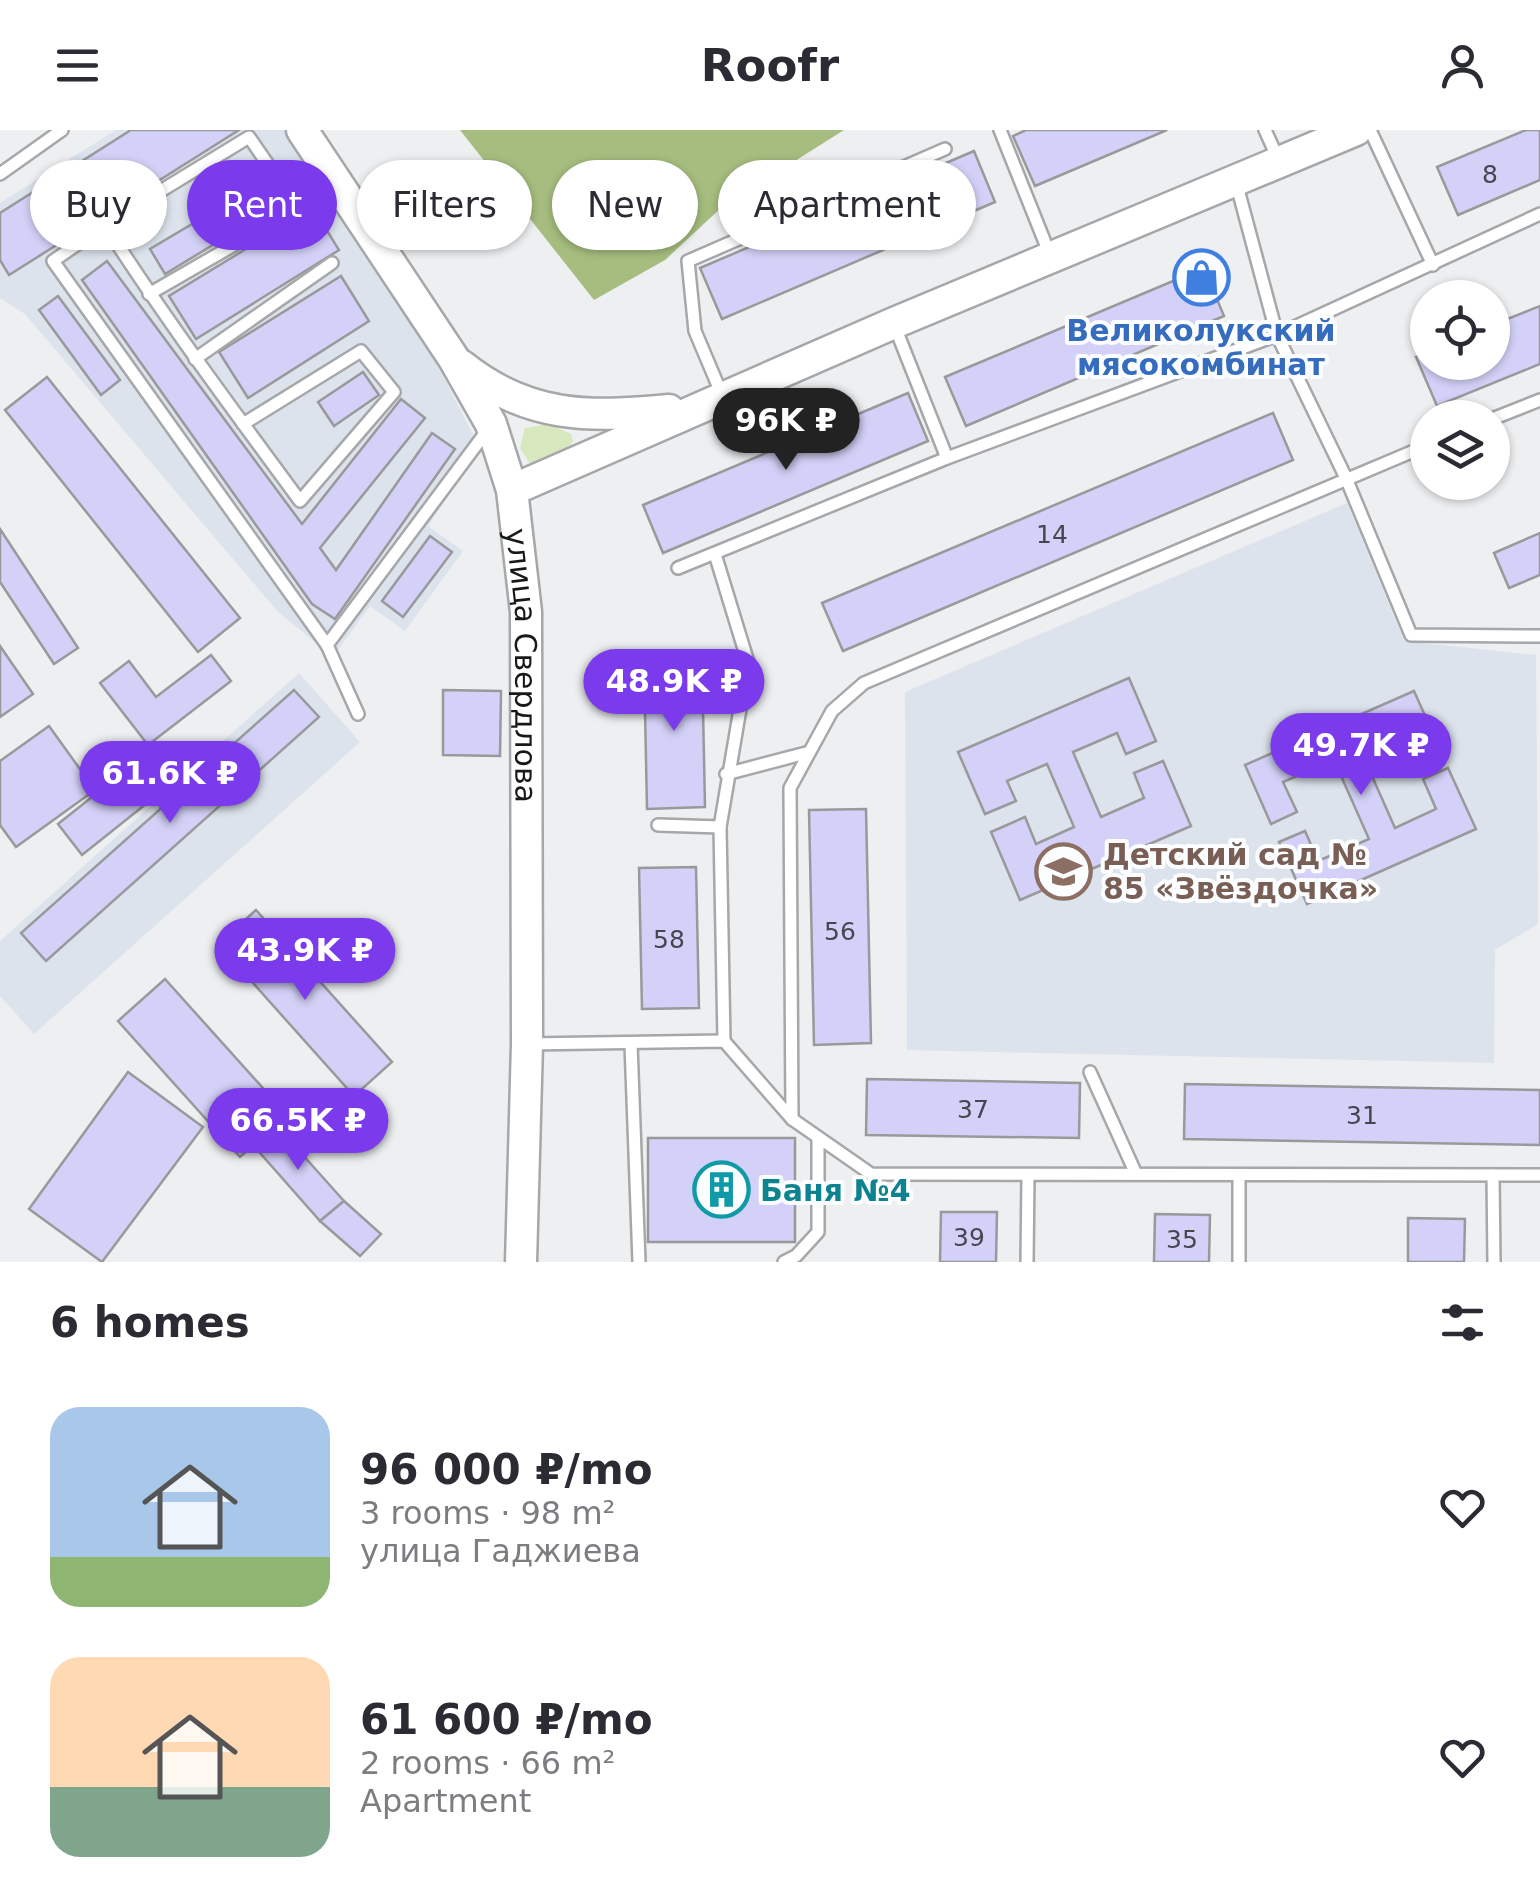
<!DOCTYPE html>
<html lang="en">
<head>
<meta charset="utf-8">
<style>
  body { margin:0; font-family:"DejaVu Sans",sans-serif; background:#f7f7f7; color:#2b2b33; height:100vh; display:flex; flex-direction:column; font-size:38px; white-space:nowrap }
  * { box-sizing:border-box; margin:0 }
  p { font-size:32px; color:#7c7c81 }
  .icon { flex:none; width:55px; height:55px; fill:none; stroke:currentColor; stroke-width:2; stroke-linecap:round; stroke-linejoin:round }
  .map { position:relative; height:1132px; overflow:hidden }
  .drawer { display:flex; flex-direction:column; background:#fff; flex:1 }
  .drawer>* { flex:none }
  .banner { position:absolute; left:30px; top:30px; width:1000px; height:90px; display:flex; gap:20px }
  .tools { position:absolute; left:1410px; top:150px; display:grid; gap:20px }
  .tools a { display:grid; place-items:center; width:100px; height:100px; border-radius:50%; background:#fff; box-shadow:0 2px 8px #0004; font-size:50px }
  .price { position:absolute; translate:-50% -85px; padding:0 22px; border-radius:35px; background:#7c3aed; color:#fff; font-size:32px; line-height:65px; filter:drop-shadow(0 2px 5px #0008) }
  .price::after { content:''; position:absolute; left:50%; top:60px; width:30px; height:22px; margin-left:-15px; background:inherit; clip-path:polygon(0 0,100% 0,50% 100%) }
  .price.selected { background:#222; color:#fff }
  ul { padding:0; list-style:none }
  li { display:flex; align-items:center; gap:30px; height:250px; padding:0 50px }
  li span { display:grid; place-items:center; flex:none; width:280px; height:200px; border-radius:30px; color:#555 }
  li>.icon { margin-inline-start:auto }
  span .icon { width:120px; height:120px; fill:#fffc; stroke-width:1 }
  li b { font-size:42px }
  h2 { display:flex; justify-content:space-between; align-items:center; height:120px; padding:0 50px; font-size:42px }
  .tag { padding:0 35px; border-radius:45px; background:#fff; box-shadow:0 2px 8px #0004; font-size:35px; line-height:90px }
  .tag.selected { background:#7c3aed; color:#fff }
  header { display:flex; justify-content:space-between; align-items:center; height:130px; padding:0 50px; background:#fff; font-size:45px; font-weight:700 }
  .map>svg:first-child { display:block }
</style>
</head>
<body>
<header><svg class="icon" aria-label="menu" viewBox="0 0 24 24"><path d="M4 6h16M4 12h16M4 18h16"/></svg>Roofr<svg class="icon" aria-label="person" viewBox="0 0 24 24"><circle cx="12" cy="8" r="4"/><path d="M4 21q1-7 8-7t8 7"/></svg></header>
<div class="map">
<svg width="1540" height="1132" viewBox="0 0 1540 1132">
  <rect width="100%" height="100%" fill="#edeff1"/>
  <!-- built -->
  <g fill="#dce3ec">
    <path d="M 116,0 L 285,0 L 427,215 L 480,318 L 428,396 L 463,421 L 405,501 L 370,476 L 333,527 L 278,482 L 25,184 L 0,168 L 0,73 Z"/>
    <path d="M 1347,373 L 1404,511 L 1536,525 L 1538,794 L 1495,820 L 1494,933 L 907,920 L 905,562 Z"/>
    <path d="M 299,543 L 360,612 L 34,904 L 0,866 L 0,811 Z"/>
  </g>
  <!-- green -->
  <path fill="#d8e8be" d="M 548,294 L 571,304 L 573,311 L 567,320 L 530,334 L 520,318 L 525,298 Z"/>
  <!-- forest -->
  <path fill="#a6bd7f" d="M 460,0 L 844,0 L 722,77 L 665,130 L 594,170 Z"/>
  <!-- building -->
  <g fill="#d3d1f7" stroke="#99999b" stroke-width="2.5">
    <path d="M 131,0 L 239,0 L 9,145 L 0,130 L 0,83 Z"/>
    <path d="M 1026,0 L 1167,0 L 1035,56 L 1013,6 Z"/>
    <path d="M 1526,0 L 1540,0 L 1540,50 L 1458,85 L 1437,37 Z"/>
    <path d="M 974,21 L 995,72 L 722,189 L 700,138 Z"/>
    <path d="M 263,52 L 277,76 L 165,144 L 150,119 Z"/>
    <path d="M 313,78 L 339,120 L 196,209 L 169,166 Z"/>
    <path d="M 107,131 L 302,394 L 401,269 L 425,288 L 320,418 L 336,440 L 432,303 L 455,319 L 335,489 L 312,474 L 82,150 Z"/>
    <path d="M 1204,138 L 1224,186 L 966,296 L 945,247 Z"/>
    <path d="M 341,146 L 369,191 L 248,268 L 219,222 Z"/>
    <path d="M 58,166 L 120,250 L 101,265 L 39,180 Z"/>
    <path d="M 1540,176 L 1540,234 L 1437,276 L 1416,227 L 1428,222 L 1428,232 L 1492,232 L 1492,195 Z"/>
    <path d="M 363,242 L 379,265 L 334,296 L 318,272 Z"/>
    <path d="M 47,247 L 240,488 L 198,522 L 5,280 Z"/>
    <path d="M 908,263 L 928,311 L 663,423 L 643,375 Z"/>
    <path d="M 1273,283 L 1293,330 L 843,521 L 822,473 Z"/>
    <path d="M 0,399 L 78,518 L 54,534 L 0,452 Z"/>
    <path d="M 1540,403 L 1540,445 L 1509,458 L 1494,423 Z"/>
    <path d="M 430,406 L 452,422 L 403,487 L 382,471 Z"/>
    <path d="M 0,516 L 33,564 L 0,587 Z"/>
    <path d="M 211,525 L 231,551 L 148,615 L 100,553 L 129,531 L 156,567 Z"/>
    <path d="M 702,530 L 705,677 L 647,679 L 644,532 Z"/>
    <path d="M 1129,548 L 1156,611 L 1126,624 L 1117,603 L 1073,622 L 1101,687 L 1144,668 L 1134,643 L 1163,631 L 1191,696 L 1020,770 L 991,702 L 1025,687 L 1036,714 L 1074,697 L 1047,634 L 1007,651 L 1016,671 L 985,684 L 958,622 Z"/>
    <path d="M 294,560 L 319,587 L 46,831 L 21,803 Z"/>
    <path d="M 443,560 L 501,561 L 500,626 L 443,625 Z"/>
    <path d="M 1414,561 L 1440,619 L 1415,630 L 1401,600 L 1360,619 L 1395,698 L 1436,679 L 1423,649 L 1448,638 L 1476,699 L 1307,774 L 1279,712 L 1305,701 L 1318,731 L 1369,709 L 1334,630 L 1283,652 L 1297,682 L 1271,694 L 1245,635 Z"/>
    <path d="M 49,596 L 95,660 L 16,717 L 0,695 L 0,631 Z"/>
    <path d="M 156,616 L 181,646 L 82,725 L 58,694 Z"/>
    <path d="M 866,679 L 871,913 L 814,915 L 809,680 Z"/>
    <path d="M 696,737 L 699,878 L 642,879 L 639,738 Z"/>
    <path d="M 256,780 L 392,932 L 354,966 L 218,814 Z"/>
    <path d="M 165,849 L 287,985 L 240,1027 L 118,891 Z"/>
    <path d="M 128,942 L 203,997 L 102,1132 L 29,1079 Z"/>
    <path d="M 867,949 L 1080,953 L 1079,1008 L 866,1005 Z"/>
    <path d="M 1185,954 L 1540,960 L 1540,1015 L 1184,1009 Z"/>
    <path d="M 276,995 L 344,1071 L 320,1091 L 253,1015 Z"/>
    <rect x="648" y="1008" width="147" height="104"/>
    <path d="M 344,1071 L 381,1104 L 360,1126 L 320,1091 Z"/>
    <path d="M 941,1082 L 997,1082 L 996,1132 L 940,1132 Z"/>
    <path d="M 1155,1084 L 1210,1085 L 1209,1132 L 1154,1132 Z"/>
    <path d="M 1408,1088 L 1465,1089 L 1464,1132 L 1408,1132 Z"/>
  </g>
  <g fill="none" stroke-linecap="round" stroke-linejoin="round">
    <defs>
      <g id="service">
        <path d="M 1000,0 L 1050,125"/>
        <path d="M 1265,0 L 1279,31"/>
        <path d="M 1370,0 L 1433,135"/>
        <path d="M 0,44 L 62,0"/>
        <path d="M 1236,52 L 1277,205 L 1346,348 L 1411,505 L 1540,506"/>
        <path d="M 105,95 L 53,131 L 327,515 L 358,584"/>
        <path d="M 149,164 L 298,78 L 329,43"/>
        <path d="M 895,197 L 947,328"/>
        <path d="M 195,229 L 332,133"/>
        <path d="M 722,265 L 695,201 L 688,131 L 945,19"/>
        <path d="M 1492,289 L 1540,270"/>
        <path d="M 243,294 L 361,221 L 394,262 L 300,371 C 233,280 166,190 105,95 L 249,7 L 298,78"/>
        <path d="M 715,424 L 748,532 L 720,697 L 724,911"/>
        <path d="M 678,438 L 947,328 L 1277,205 L 1540,84"/>
        <path d="M 327,515 L 489,298"/>
        <path d="M 726,644 L 806,623"/>
        <path d="M 658,695 L 720,697"/>
        <path d="M 528,914 L 724,911 L 792,989 L 871,1044 L 1540,1045"/>
        <path d="M 631,914 L 639,1132"/>
        <path d="M 1090,942 L 1136,1044"/>
        <path d="M 792,989 L 790,658 L 832,581 L 864,553 L 1428,315"/>
        <path d="M 1493,1045 L 1494,1132"/>
        <path d="M 1239,1046 L 1239,1132"/>
        <path d="M 784,1132 L 796,1126 L 818,1102 L 818,1008"/>
        <path d="M 1027,1132 L 1028,1045"/>
      </g>
      <g id="tertiary">
        <path id="s1" d="M 302,0 L 454,229 L 491,294 L 512,360 L 526,482 L 527,914 L 521,1132"/>
        <path d="M 462,236 C 527,288 589,288 669,280"/>
        <path d="M 512,360 L 894,193 L 1356,0"/>
      </g>
    </defs>
    <!-- service casing -->
    <use href="#service" stroke="#a5a7a9" stroke-width="16"/>
    <!-- tertiary casing -->
    <use href="#tertiary" stroke="#a5a7a9" stroke-width="35"/>
    <!-- service -->
    <use href="#service" stroke="#fff" stroke-width="11"/>
    <!-- tertiary -->
    <use href="#tertiary" stroke="#fff" stroke-width="30"/>
  </g>
  <!-- icons -->
  <defs>
    <symbol id="shop-ring" viewBox="-11 -11 22 22"><circle r="9.5" fill="#fbfdff" stroke="#3f7fe0" stroke-width="1.5"/><path d="M-5-2.5h2.3a2.7 3.5 0 0 1 5.4 0H5L5.5 6h-11ZM-1.5-2.5h3a1.5 2.3 0 0 0-3 0Z" fill="#3f7fe0"/></symbol>
    <symbol id="school-ring" viewBox="-11 -11 22 22"><circle r="9.5" fill="#fbfdff" stroke="#8d6e63" stroke-width="1.5"/><path d="M0-5L7-2L0 1L-7-2ZM-4 1L0 2.5L4 1V4Q0 6-4 4Z" fill="#8d6e63"/></symbol>
    <symbol id="building-ring" viewBox="-11 -11 22 22"><circle r="9.5" fill="#fbfdff" stroke="#0f9aa8" stroke-width="1.5"/><path d="M-4-6H4V6H1V3H-1V6H-4ZM-2.5-4.3h1.7v1.8h-1.7ZM.8-4.3h1.7v1.8H.8ZM-2.5-1h1.7V.8h-1.7ZM.8-1h1.7V.8H.8Z" fill="#0f9aa8"/></symbol>
  </defs>
  <g fill-rule="evenodd">
    <use href="#shop-ring" x="1170" y="116" width="63" height="63"/>
    <use href="#school-ring" x="1032" y="710" width="63" height="63"/>
    <use href="#building-ring" x="690" y="1028" width="63" height="63"/>
  </g>
  <g text-anchor="middle" dominant-baseline="central" stroke-width="8" stroke-linejoin="round" paint-order="stroke">
    <!-- number labels -->
    <g font-size="25" fill="#464650">
      <text x="1490" y="44">8</text>
      <text x="1052" y="404">14</text>
      <text x="840" y="801">56</text>
      <text x="669" y="809">58</text>
      <text x="973" y="979">37</text>
      <text x="1362" y="985">31</text>
      <text x="969" y="1107">39</text>
      <text x="1182" y="1109">35</text>
    </g>
    <!-- shop labels -->
    <g font-size="30" font-weight="bold" fill="#366cbe" stroke="#fbfdff">
      <text x="1201" y="200">Великолукский<tspan x="1201" dy="34">мясокомбинат</tspan></text>
    </g>
    <!-- street labels -->
    <g font-size="30" fill="#171818" stroke="#fbfdff">
      <text stroke="none"><textPath href="#s1" startOffset="595">улица Свердлова</textPath></text>
    </g>
    <!-- education labels -->
    <g font-size="30" font-weight="bold" fill="#785e54" stroke="#fbfdff" text-anchor="start">
      <text x="1103" y="724">Детский сад №<tspan x="1103" dy="34">85 «Звёздочка»</tspan></text>
    </g>
    <!-- culture labels -->
    <g font-size="30" font-weight="bold" fill="#0d838f" stroke="#fbfdff" text-anchor="start">
      <text x="760" y="1060">Баня №4</text>
    </g>
  </g>
</svg>
<div class="tools">
<a><svg class="icon" aria-label="locate" viewBox="0 0 24 24"><circle cx="12" cy="12" r="6"/><path d="M12 2v4M12 18v4M2 12h4M18 12h4"/></svg></a>
<a><svg class="icon" aria-label="layers" viewBox="0 0 24 24"><path d="M12 4l9 5-9 5-9-5zM3 14l9 5 9-5"/></svg></a>
</div>
<b class="price selected" style="left:786px;top:343px">96K ₽</b>
<b class="price" style="left:674px;top:604px">48.9K ₽</b>
<b class="price" style="left:1361px;top:668px">49.7K ₽</b>
<b class="price" style="left:170px;top:696px">61.6K ₽</b>
<b class="price" style="left:305px;top:873px">43.9K ₽</b>
<b class="price" style="left:298px;top:1043px">66.5K ₽</b>
<div class="banner">
<a class="tag">Buy</a>
<a class="tag selected">Rent</a>
<a class="tag">Filters</a>
<a class="tag">New</a>
<a class="tag">Apartment</a>
</div>
</div>
<section class="drawer">
<h2>6 homes<svg class="icon" aria-label="filters" viewBox="0 0 24 24"><path d="M4 7h16M4 17h16"/><circle cx="9" cy="7" r="2"/><circle cx="15" cy="17" r="2"/></svg></h2>
<ul>
<li><span style="background:linear-gradient(#a9c7e8 75%,#8fb573 0)"><svg class="icon" aria-label="home" viewBox="0 0 24 24"><path d="M3 11l9-7 9 7M6 9v11h12V9"/></svg></span><div><b>96 000 ₽/mo</b><p>3 rooms · 98 m²</p><p>улица Гаджиева</p></div><svg class="icon" aria-label="heart" viewBox="0 0 24 24"><path d="M12 20l-8-8c-3-5 5-10 8-4 3-6 11-1 8 4z"/></svg></li>
<li><span style="background:linear-gradient(#ffd9b3 65%,#7fa58c 0)"><svg class="icon" aria-label="home" viewBox="0 0 24 24"><path d="M3 11l9-7 9 7M6 9v11h12V9"/></svg></span><div><b>61 600 ₽/mo</b><p>2 rooms · 66 m²</p><p>Apartment</p></div><svg class="icon" aria-label="heart" viewBox="0 0 24 24"><path d="M12 20l-8-8c-3-5 5-10 8-4 3-6 11-1 8 4z"/></svg></li>
</ul>
</section>
</body>
</html>
